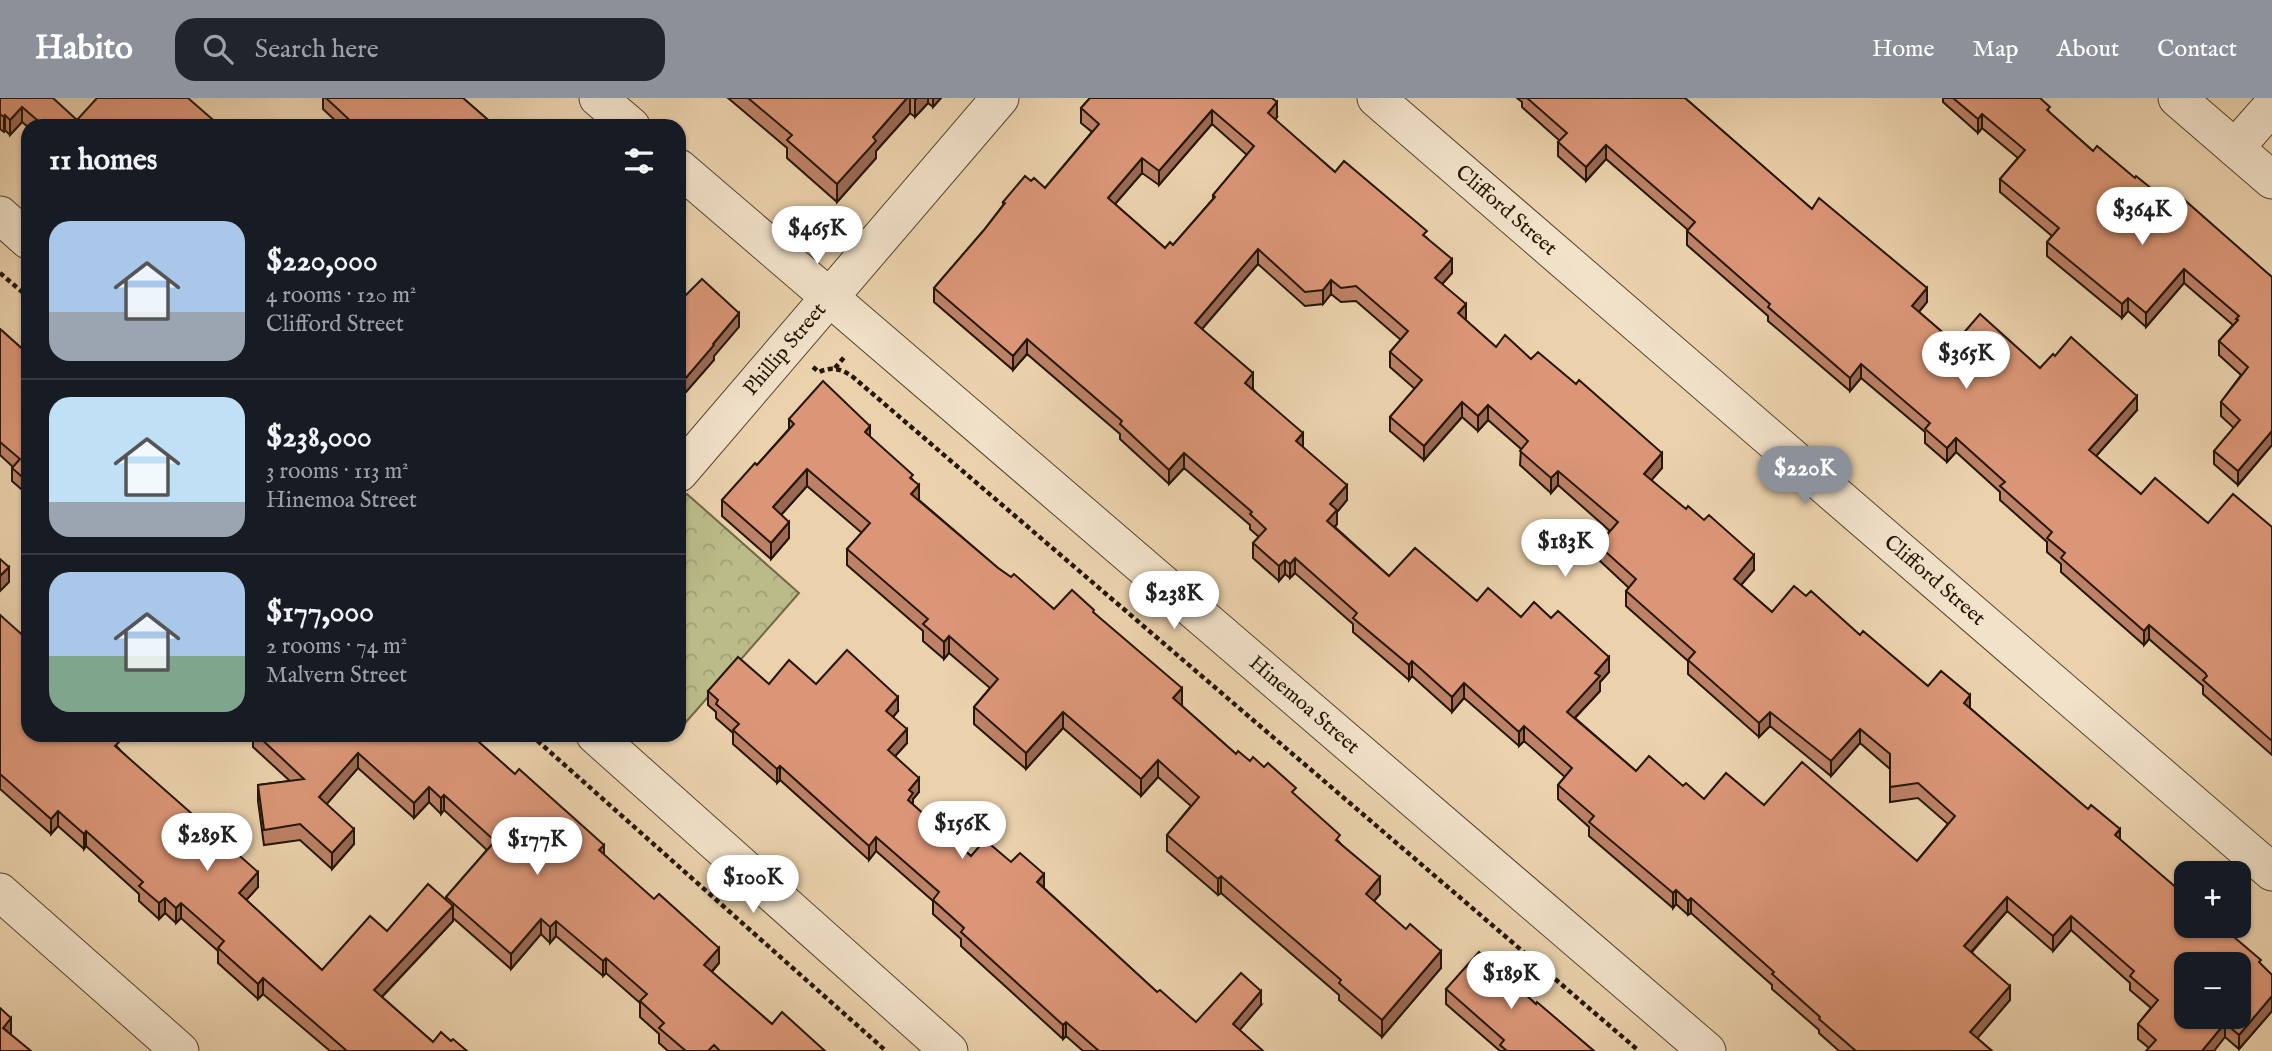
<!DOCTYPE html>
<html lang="en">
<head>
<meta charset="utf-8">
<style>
  body { margin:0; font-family:"IM FELL English",serif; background:#20242c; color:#f1f3f6; height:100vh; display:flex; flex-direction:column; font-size:26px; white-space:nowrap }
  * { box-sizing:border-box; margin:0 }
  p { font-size:23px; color:#9ea1a6 }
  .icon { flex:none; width:38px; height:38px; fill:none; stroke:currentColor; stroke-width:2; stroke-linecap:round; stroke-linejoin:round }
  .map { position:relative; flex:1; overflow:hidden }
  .side { position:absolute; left:21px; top:21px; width:665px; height:623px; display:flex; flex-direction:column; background:#171b24; border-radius:21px; box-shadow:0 2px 5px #0004 }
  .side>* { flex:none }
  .tools { position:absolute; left:2174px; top:763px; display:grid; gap:14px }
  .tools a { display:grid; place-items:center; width:77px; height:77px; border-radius:14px; background:#171b24; box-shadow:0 2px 5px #0004; font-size:35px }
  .price { position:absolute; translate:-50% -60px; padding:0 16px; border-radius:24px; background:#fff; color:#222; font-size:23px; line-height:46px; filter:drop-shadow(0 2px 4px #0008) }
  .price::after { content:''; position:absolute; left:50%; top:42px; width:21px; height:16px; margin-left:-10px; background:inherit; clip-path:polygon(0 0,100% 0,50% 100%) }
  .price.current { background:#8c9099; color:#fff }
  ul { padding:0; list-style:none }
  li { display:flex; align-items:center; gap:21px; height:175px; padding:0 28px }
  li+li { border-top:2px solid #363941 }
  li span { display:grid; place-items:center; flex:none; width:196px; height:140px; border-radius:21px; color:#555 }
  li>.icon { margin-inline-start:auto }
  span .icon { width:84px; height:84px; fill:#fffc; stroke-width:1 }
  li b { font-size:30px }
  h2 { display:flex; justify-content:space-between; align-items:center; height:84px; padding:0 28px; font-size:30px }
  header { display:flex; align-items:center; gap:42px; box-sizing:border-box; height:98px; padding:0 35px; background:#8c9099; color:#fff }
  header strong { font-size:33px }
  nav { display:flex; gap:38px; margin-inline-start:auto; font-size:24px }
  .search { width:490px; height:63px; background:#20242c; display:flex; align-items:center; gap:18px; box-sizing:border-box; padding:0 24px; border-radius:21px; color:#9ea1a6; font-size:26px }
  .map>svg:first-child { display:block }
</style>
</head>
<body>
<header>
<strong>Habito</strong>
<div class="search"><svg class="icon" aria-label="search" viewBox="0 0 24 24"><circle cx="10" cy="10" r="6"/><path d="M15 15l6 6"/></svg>Search here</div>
<nav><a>Home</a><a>Map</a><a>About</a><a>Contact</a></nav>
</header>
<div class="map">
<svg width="2272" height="953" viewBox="0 0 2272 953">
  <defs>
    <pattern id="forest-crowns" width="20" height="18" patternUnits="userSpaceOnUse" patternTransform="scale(1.75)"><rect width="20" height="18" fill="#babb88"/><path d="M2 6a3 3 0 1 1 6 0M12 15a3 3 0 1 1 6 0" fill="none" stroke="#a0a074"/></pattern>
  </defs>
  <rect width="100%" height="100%" fill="#ebd2ad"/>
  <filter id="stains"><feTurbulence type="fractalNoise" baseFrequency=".00286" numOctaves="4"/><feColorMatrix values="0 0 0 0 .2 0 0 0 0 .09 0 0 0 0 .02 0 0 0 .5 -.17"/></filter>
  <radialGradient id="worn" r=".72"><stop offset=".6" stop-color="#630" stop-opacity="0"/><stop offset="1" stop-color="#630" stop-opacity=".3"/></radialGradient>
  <!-- forest -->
  <path fill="url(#forest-crowns)" stroke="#706846" stroke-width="2" d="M 687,396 L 799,495 L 679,632 L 679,404 Z"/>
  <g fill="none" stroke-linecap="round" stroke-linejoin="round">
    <defs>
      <g id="minor">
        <path d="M 598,0 L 631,28"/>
        <path id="s1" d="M 1376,0 L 2272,774"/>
        <path d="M 2177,0 L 2272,82"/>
        <path d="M 2235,50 L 2272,8"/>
        <path id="s2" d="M 679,70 L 1707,953"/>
        <path d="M 0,117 L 28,142"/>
        <path id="s3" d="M 679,375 L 1000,0"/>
        <path d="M 595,637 L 949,953"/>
        <path d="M 0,794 L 180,953"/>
      </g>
    </defs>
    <!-- minor casing -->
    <use href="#minor" stroke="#56452f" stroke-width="39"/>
    <!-- path -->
    <g stroke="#251605" stroke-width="4.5" stroke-dasharray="5 3.5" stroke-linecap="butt">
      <path d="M 0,175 L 28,199"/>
      <path d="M 813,269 L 819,274 C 832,268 842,271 853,279 L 1639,953"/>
      <path d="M 835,270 L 846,257"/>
      <path d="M 531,637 L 886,953"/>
    </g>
    <!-- minor -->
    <use href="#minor" stroke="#f2e2ca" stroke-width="37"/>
  </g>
  <!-- wall -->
  <g fill="#bc8166" stroke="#251605" stroke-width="2" fill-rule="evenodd">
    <path d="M 0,0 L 77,22 L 220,28 L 28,28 L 28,29 L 22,24 L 10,37 L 5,32 L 4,34 L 0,31 Z"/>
    <path d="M 323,0 L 463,0 L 495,28 L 341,28 L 323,11 Z"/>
    <path d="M 728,0 L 941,0 L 933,9 L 928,5 L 915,19 L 910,15 L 876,53 L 876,60 L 837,104 L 787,60 L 787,50 Z"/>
    <path d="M 1090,0 L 1277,19 L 1275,22 L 1335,74 L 1427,140 L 1452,175 L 1442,186 L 1466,220 L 1465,222 L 1496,249 L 1531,261 L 1662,370 L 1651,382 L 1754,472 L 1741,487 L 1772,514 L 1806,498 L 1928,588 L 1970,610 L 2272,877 L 2272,913 L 2239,951 L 2225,939 L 2149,950 L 2138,941 L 2138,926 L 2151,910 L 2130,892 L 2130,885 L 2071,832 L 2053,853 L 2007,813 L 1972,854 L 2010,902 L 1977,940 L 1992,953 L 1839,953 L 1819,935 L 1819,932 L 1772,891 L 1772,887 L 1691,815 L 1688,817 L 1676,806 L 1673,810 L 1589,738 L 1589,729 L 1558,701 L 1558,687 L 1565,679 L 1524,643 L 1519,648 L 1464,600 L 1452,614 L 1412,578 L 1409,582 L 1353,534 L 1353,526 L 1295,475 L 1290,480 L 1285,476 L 1279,483 L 1253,460 L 1253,445 L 1259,439 L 1250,431 L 1250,427 L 1184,370 L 1169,386 L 1120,341 L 1120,336 L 1027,256 L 1013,272 L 934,204 L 934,190 L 984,132 L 1003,107 L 1003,104 L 1031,83 L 1045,90 L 1092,34 L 1081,25 L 1081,10 ZM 1212,26 L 1247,57 L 1213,97 L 1213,101 L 1173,147 L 1165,150 L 1115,106 L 1142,75 L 1159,87 ZM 1258,166 L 1305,208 L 1323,206 L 1331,196 L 1341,204 L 1356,203 L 1401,242 L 1390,254 L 1390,269 L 1415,291 L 1390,319 L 1390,333 L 1424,362 L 1462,319 L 1478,333 L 1488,322 L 1521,351 L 1520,367 L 1551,395 L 1558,387 L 1610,433 L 1598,447 L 1598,461 L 1629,490 L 1626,493 L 1626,508 L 1688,563 L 1688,576 L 1759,639 L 1770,628 L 1831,678 L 1860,645 L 1890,671 L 1890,704 L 1918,700 L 1948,726 L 1917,763 L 1764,707 L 1704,701 L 1683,688 L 1636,673 L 1575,620 L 1600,593 L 1600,584 L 1609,574 L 1521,519 L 1477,503 L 1389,478 L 1335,429 L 1337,426 L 1337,414 L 1347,402 L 1202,231 Z"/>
    <path d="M 1517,0 L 1685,0 L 1812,111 L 1927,204 L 1919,214 L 1955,245 L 2040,270 L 2137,312 L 2096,358 L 2141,396 L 2208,425 L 2272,429 L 2272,657 L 2203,596 L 2203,588 L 2149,541 L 2144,547 L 2061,474 L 2061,466 L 2047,454 L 2047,444 L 2000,402 L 2000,394 L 1956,354 L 1947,364 L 1925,345 L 1925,334 L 1861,280 L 1850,293 L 1768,223 L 1768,218 L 1687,147 L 1687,133 L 1688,132 L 1606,61 L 1586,83 L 1558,58 L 1558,44 L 1560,43 L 1522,9 L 1522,4 Z"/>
    <path d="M 1943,0 L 2040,0 L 2050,15 L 2093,53 L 2162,99 L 2174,105 L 2272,179 L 2272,347 L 2238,387 L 2214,366 L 2214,353 L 2234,330 L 2221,318 L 2221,304 L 2241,277 L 2219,257 L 2219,243 L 2233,227 L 2184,185 L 2146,229 L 2128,213 L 2122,220 L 2047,158 L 2047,144 L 2052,138 L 2000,94 L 2000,81 L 2018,60 L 1982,30 L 1978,35 L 1943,4 Z"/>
    <path d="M 0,231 L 28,256 L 28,397 L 12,383 L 12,370 L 13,369 L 0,357 Z"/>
    <path d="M 789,321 L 870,339 L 913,382 L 919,402 L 998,470 L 1054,511 L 1094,515 L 1182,606 L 1181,607 L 1236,656 L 1250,663 L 1296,698 L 1340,745 L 1380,796 L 1374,803 L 1441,870 L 1382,939 L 1339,902 L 1339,897 L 1221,795 L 1218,797 L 1167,753 L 1167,737 L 1191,708 L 1158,679 L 1141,698 L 1063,630 L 1026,671 L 974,626 L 974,609 L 990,590 L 949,555 L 944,561 L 923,543 L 923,533 L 847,467 L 847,451 L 862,435 L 807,388 L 781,417 L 789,440 L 771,461 L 722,418 L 722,402 L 757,367 L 789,331 Z"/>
    <path d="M 0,517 L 120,652 L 258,789 L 246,802 L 322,872 L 387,833 L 446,802 L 446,799 L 487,752 L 444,712 L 441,716 L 429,704 L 414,720 L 358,670 L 326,706 L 354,746 L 332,771 L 300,742 L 264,747 L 258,703 L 258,687 L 290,683 L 253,649 L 253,637 L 471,637 L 604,757 L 719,865 L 712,874 L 772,926 L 825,953 L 668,953 L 659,945 L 659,936 L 640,919 L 640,905 L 606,875 L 603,878 L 556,838 L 550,845 L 541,836 L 511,871 L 453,820 L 453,823 L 382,899 L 433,944 L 451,943 L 467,953 L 330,953 L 263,896 L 258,901 L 218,865 L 218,853 L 181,820 L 176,825 L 165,815 L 159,821 L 139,803 L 139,796 L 86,748 L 84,751 L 58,728 L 51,736 L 0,691 Z"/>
    <path d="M 769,586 L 816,586 L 898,613 L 893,619 L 907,645 L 895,658 L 919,694 L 913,701 L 913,707 L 971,758 L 1011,764 L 1044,790 L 1157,894 L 1196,924 L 1261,907 L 1239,932 L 1263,953 L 1083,953 L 1066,938 L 1063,941 L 961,848 L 961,841 L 933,816 L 933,803 L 876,753 L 869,762 L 780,682 L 777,685 L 733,646 L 733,635 L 716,620 L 716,614 L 708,607 L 708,593 Z"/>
    <path d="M 1446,891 L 1536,906 L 1594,953 L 1500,953 L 1446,906 Z"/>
  </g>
  <!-- shaded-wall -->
  <g fill="#996953" stroke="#251605" stroke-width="2">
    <path d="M 907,0 L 910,0 L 910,15 L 876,53 L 876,60 L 837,104 L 837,86 L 873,39 Z"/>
    <path d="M 917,0 L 928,0 L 928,5 L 915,19 L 915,2 Z"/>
    <path d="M 933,0 L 941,0 L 933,9 Z"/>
    <path d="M 1277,4 L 1277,19 L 1268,30 L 1268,15 Z"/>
    <path d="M 22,9 L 22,24 L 10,37 L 10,22 Z"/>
    <path d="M 1212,12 L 1212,26 L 1159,87 L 1159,73 Z"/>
    <path d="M 1982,16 L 1982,30 L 1978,35 L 1978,21 Z"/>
    <path d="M 5,17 L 5,32 L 4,34 L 4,19 Z"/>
    <path d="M 1606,47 L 1606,61 L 1586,83 L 1586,69 Z"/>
    <path d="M 1142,60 L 1142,75 L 1108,114 L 1108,100 Z"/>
    <path d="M 1258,151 L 1258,166 L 1195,239 L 1195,225 Z"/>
    <path d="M 1452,161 L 1452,175 L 1435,194 L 1435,180 Z"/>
    <path d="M 2184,171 L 2184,185 L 2146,229 L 2146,215 Z"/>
    <path d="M 1331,182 L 1331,196 L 1323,206 L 1323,192 Z"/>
    <path d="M 1927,190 L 1927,204 L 1912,222 L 1912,208 Z"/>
    <path d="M 2128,200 L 2128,213 L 2122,220 L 2122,206 Z"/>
    <path d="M 1466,206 L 1466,220 L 1458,230 L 1458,215 Z"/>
    <path d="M 739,215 L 739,229 L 714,258 L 714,262 L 679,302 L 679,288 L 713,246 Z"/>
    <path d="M 1027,241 L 1027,256 L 1013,272 L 1013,258 Z"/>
    <path d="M 1861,266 L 1861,280 L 1850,293 L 1850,280 Z"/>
    <path d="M 1253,275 L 1253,290 L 1245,299 L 1245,285 Z"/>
    <path d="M 2137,298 L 2137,312 L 2089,366 L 2089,352 Z"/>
    <path d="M 1462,304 L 1462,319 L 1424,362 L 1424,348 Z"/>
    <path d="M 1488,307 L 1488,322 L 1478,333 L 1478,318 Z"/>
    <path d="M 870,328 L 870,345 L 865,334 Z"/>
    <path d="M 2272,333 L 2272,347 L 2238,387 L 2238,373 Z"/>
    <path d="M 1303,335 L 1303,350 L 1296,343 Z"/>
    <path d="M 1956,340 L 1956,354 L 1947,364 L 1947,350 Z"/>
    <path d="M 1184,355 L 1184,370 L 1169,386 L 1169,372 Z"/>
    <path d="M 1662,355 L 1662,370 L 1644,391 L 1644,376 Z"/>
    <path d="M 807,371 L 807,388 L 773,426 L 773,409 Z"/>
    <path d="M 1558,373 L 1558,387 L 1551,395 L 1551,380 Z"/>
    <path d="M 919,387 L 919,404 L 911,396 Z"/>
    <path d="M 1347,387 L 1347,402 L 1337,414 L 1337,426 L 1327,437 L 1327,423 L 1330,406 Z"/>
    <path d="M 789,424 L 789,440 L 771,461 L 771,445 Z"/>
    <path d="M 1754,457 L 1754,472 L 1734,495 L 1734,481 Z"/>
    <path d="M 1295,460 L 1295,475 L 1290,480 L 1290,466 Z"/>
    <path d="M 1285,462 L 1285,476 L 1279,483 L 1279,468 Z"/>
    <path d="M 9,469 L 9,484 L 0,493 L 0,478 Z"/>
    <path d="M 2149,527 L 2149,541 L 2144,547 L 2144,533 Z"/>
    <path d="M 949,538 L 949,555 L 944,561 L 944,544 Z"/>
    <path d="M 1609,559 L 1609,574 L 1600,584 L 1600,593 L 1567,628 L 1567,614 L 1595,575 Z"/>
    <path d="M 1412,563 L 1412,578 L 1409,582 L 1409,567 Z"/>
    <path d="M 1464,585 L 1464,600 L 1452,614 L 1452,599 Z"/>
    <path d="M 1182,590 L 1182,606 L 1173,616 L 1173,600 Z"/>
    <path d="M 1970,597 L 1970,612 L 1964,605 Z"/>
    <path d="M 898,599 L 898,613 L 886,627 L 886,613 Z"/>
    <path d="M 1063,614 L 1063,630 L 1026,671 L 1026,655 Z"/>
    <path d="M 1770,614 L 1770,628 L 1759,639 L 1759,625 Z"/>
    <path d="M 1524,628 L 1524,643 L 1519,648 L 1519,634 Z"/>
    <path d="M 907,631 L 907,645 L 888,666 L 888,652 Z"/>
    <path d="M 1860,631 L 1860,645 L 1831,678 L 1831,663 Z"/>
    <path d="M 358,655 L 358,670 L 319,715 L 319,699 Z"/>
    <path d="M 1158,662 L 1158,679 L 1141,698 L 1141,681 Z"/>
    <path d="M 780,668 L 780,682 L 777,685 L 777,671 Z"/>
    <path d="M 919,680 L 919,694 L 913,701 L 913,709 L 908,702 L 909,692 Z"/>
    <path d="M 429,689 L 429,704 L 414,720 L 414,705 Z"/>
    <path d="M 444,697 L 444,712 L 441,716 L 441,700 Z"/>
    <path d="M 58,713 L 58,728 L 51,736 L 51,721 Z"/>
    <path d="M 354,731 L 354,746 L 332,771 L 332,755 Z"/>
    <path d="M 2120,731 L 2120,745 L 2115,737 Z"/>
    <path d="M 86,733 L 86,748 L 84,751 L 84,736 Z"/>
    <path d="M 876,739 L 876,753 L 869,762 L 869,748 Z"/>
    <path d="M 604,747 L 604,762 L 599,752 Z"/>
    <path d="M 258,774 L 258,789 L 239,810 L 239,795 Z"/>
    <path d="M 1044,776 L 1044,790 L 1037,784 Z"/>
    <path d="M 1221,778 L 1221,795 L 1218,797 L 1218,781 Z"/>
    <path d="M 1380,779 L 1380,796 L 1366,812 L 1366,796 Z"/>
    <path d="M 1676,792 L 1676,806 L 1673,810 L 1673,795 Z"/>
    <path d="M 2007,799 L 2007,813 L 1964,862 L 1964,848 Z"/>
    <path d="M 165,800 L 165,815 L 159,821 L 159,805 Z"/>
    <path d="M 1691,800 L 1691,815 L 1688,817 L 1688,803 Z"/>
    <path d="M 181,805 L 181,820 L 176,825 L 176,810 Z"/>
    <path d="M 453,808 L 453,823 L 374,907 L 374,892 Z"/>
    <path d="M 2071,818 L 2071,832 L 2053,853 L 2053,838 Z"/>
    <path d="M 541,821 L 541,836 L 511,871 L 511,856 Z"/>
    <path d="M 556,823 L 556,838 L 550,845 L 550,829 Z"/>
    <path d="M 719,850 L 719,865 L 704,882 L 704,867 Z"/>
    <path d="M 1441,853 L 1441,870 L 1382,939 L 1382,922 Z"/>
    <path d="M 606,860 L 606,875 L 603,878 L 603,863 Z"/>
    <path d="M 263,880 L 263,896 L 258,901 L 258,886 Z"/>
    <path d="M 2010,888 L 2010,902 L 1970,949 L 1970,934 Z"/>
    <path d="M 1261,893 L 1261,907 L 1233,940 L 1233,926 Z"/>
    <path d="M 2272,898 L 2272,913 L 2239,951 L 2239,937 Z"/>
    <path d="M 11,920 L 11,937 L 3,930 Z"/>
    <path d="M 1066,924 L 1066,938 L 1063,941 L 1063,927 Z"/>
    <path d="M 2225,925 L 2225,939 L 2214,953 L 2202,953 Z"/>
  </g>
  <!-- building -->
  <g fill="#db9677" stroke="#251605" stroke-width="2" fill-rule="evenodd">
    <path d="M 0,0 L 53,0 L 77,22 L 97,0 L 188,0 L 220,28 L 44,28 L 22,9 L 10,22 L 5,17 L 4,19 L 0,16 Z"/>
    <path d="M 326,0 L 463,0 L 495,28 L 356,28 Z"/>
    <path d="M 748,0 L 907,0 L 873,39 L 876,43 L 837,86 L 787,42 L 792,37 Z"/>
    <path d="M 1090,0 L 1272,0 L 1277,4 L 1268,15 L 1335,74 L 1344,63 L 1427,133 L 1423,137 L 1452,161 L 1435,180 L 1466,206 L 1458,215 L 1496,249 L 1505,237 L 1531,261 L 1538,254 L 1576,286 L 1579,282 L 1662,355 L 1644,376 L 1686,411 L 1688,408 L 1704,422 L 1709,417 L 1754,457 L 1734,481 L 1772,514 L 1794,488 L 1806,498 L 1811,493 L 1860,537 L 1863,533 L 1928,588 L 1941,573 L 1970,597 L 1964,605 L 2088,711 L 2091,707 L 2120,731 L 2115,737 L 2186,798 L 2186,828 L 2221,828 L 2261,862 L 2259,864 L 2272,877 L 2272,898 L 2239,937 L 2225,925 L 2202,953 L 2146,953 L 2156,942 L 2138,926 L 2158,902 L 2130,878 L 2134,873 L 2071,818 L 2053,838 L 2007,799 L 1964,848 L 2010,888 L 1970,934 L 1992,953 L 1856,953 L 1819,921 L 1820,919 L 1772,876 L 1774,874 L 1691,800 L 1688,803 L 1676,792 L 1673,795 L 1589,724 L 1594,718 L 1558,687 L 1572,670 L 1524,628 L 1519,634 L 1464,585 L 1452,599 L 1412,563 L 1409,567 L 1353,520 L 1357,515 L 1295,460 L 1290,466 L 1285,462 L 1279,468 L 1253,445 L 1266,431 L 1250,416 L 1252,414 L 1184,355 L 1169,372 L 1120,326 L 1122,323 L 1027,241 L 1013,258 L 934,190 L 984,132 L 1005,105 L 1003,104 L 1025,78 L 1031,83 L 1034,80 L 1045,90 L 1099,26 L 1081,10 ZM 1212,12 L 1254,48 L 1213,97 L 1215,99 L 1173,147 L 1170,144 L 1165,150 L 1108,100 L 1142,60 L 1159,73 ZM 1258,151 L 1305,194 L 1323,192 L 1331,182 L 1341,190 L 1356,188 L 1408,233 L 1390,254 L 1422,282 L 1390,319 L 1424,348 L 1462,304 L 1478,318 L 1488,307 L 1528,343 L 1520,353 L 1551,380 L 1558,373 L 1618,424 L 1598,447 L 1636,481 L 1626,493 L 1695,554 L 1688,562 L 1759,625 L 1770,614 L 1831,663 L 1860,631 L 1890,656 L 1890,689 L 1918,685 L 1955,718 L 1917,763 L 1802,664 L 1764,707 L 1726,675 L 1704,701 L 1686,685 L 1683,688 L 1649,658 L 1636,673 L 1567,614 L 1600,578 L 1595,575 L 1609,559 L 1558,513 L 1551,520 L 1534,504 L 1521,519 L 1488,490 L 1477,503 L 1415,450 L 1389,478 L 1327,423 L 1337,412 L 1330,406 L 1347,387 L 1296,343 L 1303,335 L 1245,285 L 1253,275 L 1195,225 ZM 2186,866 L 2238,866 L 2238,919 L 2186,919 Z"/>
    <path d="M 1527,0 L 1685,0 L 1812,111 L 1819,100 L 1927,190 L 1912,208 L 1955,245 L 1980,216 L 2040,270 L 2053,256 L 2055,258 L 2071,239 L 2137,298 L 2089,352 L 2141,396 L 2155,380 L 2208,425 L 2233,396 L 2272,429 L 2272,643 L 2203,582 L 2207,578 L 2205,575 L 2149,527 L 2144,533 L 2061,460 L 2065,455 L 2047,440 L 2052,434 L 2000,388 L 2005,384 L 1956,340 L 1947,350 L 1925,331 L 1930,325 L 1861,266 L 1850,280 L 1768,209 L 1770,206 L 1687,133 L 1695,124 L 1606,47 L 1586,69 L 1558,44 L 1567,35 Z"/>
    <path d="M 1953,0 L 2040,0 L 2050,9 L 2047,12 L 2093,53 L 2097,48 L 2135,80 L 2136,78 L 2162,99 L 2164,97 L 2174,105 L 2180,98 L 2272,179 L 2272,333 L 2238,373 L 2214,353 L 2240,322 L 2221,304 L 2248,269 L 2219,243 L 2238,222 L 2236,221 L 2239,218 L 2184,171 L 2146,215 L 2128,200 L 2122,206 L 2047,144 L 2059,130 L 2000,81 L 2025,52 L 1982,16 L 1978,21 Z"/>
    <path d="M 702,181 L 739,215 L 713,246 L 714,247 L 679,288 L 679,204 Z"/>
    <path d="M 0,231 L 28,256 L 28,384 L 12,370 L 20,361 L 0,344 Z"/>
    <path d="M 823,283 L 870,328 L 865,334 L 913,377 L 910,380 L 919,387 L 911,396 L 998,470 L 1011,479 L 1014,476 L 1054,511 L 1072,492 L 1094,512 L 1093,514 L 1182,590 L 1173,600 L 1236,656 L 1238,653 L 1250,663 L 1253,659 L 1264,669 L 1268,665 L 1296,690 L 1292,694 L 1340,737 L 1336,742 L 1380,779 L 1366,796 L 1406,831 L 1410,826 L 1441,853 L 1382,922 L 1339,885 L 1341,882 L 1221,778 L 1218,781 L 1167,737 L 1199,699 L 1158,662 L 1141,681 L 1063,614 L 1026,655 L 974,609 L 998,581 L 949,538 L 944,544 L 923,526 L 928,521 L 847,451 L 870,425 L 807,371 L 773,409 L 789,424 L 771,445 L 722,402 L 755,365 L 757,367 L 794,326 L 789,321 Z"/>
    <path d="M 0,461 L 9,469 L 0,478 Z"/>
    <path d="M 0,517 L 28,542 L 28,637 L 113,637 L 120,643 L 115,648 L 258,774 L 239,795 L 322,872 L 370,818 L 387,833 L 428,786 L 453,808 L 374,892 L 433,944 L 441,934 L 451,943 L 453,941 L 467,953 L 347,953 L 263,880 L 258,886 L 218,850 L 224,843 L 181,805 L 176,810 L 165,800 L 159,805 L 139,788 L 143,784 L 86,733 L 84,736 L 58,713 L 51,721 L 0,676 Z"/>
    <path d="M 847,552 L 898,599 L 886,613 L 907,631 L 888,652 L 919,680 L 909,692 L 913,695 L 908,702 L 971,758 L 985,742 L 1011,764 L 1020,755 L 1044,776 L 1037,784 L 1157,894 L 1160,892 L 1196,924 L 1241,875 L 1261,893 L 1233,926 L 1263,953 L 1099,953 L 1066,924 L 1063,927 L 961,834 L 964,830 L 933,802 L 939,794 L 876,739 L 869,748 L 780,668 L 777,671 L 733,632 L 739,626 L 716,606 L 718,602 L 708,593 L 738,559 L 769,586 L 789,562 L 816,586 Z"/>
    <path d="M 257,637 L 471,637 L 515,676 L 519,671 L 604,747 L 599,752 L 654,801 L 659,796 L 719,850 L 704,867 L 772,926 L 782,914 L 825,953 L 720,953 L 714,947 L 708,953 L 686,953 L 659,930 L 664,925 L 640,903 L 647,896 L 606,860 L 603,863 L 556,823 L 550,829 L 541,821 L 511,856 L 446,799 L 495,743 L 444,697 L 441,700 L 429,689 L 414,705 L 358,655 L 319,699 L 354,731 L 332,755 L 300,726 L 264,732 L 258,687 L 304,681 Z"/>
    <path d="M 1479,854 L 1536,906 L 1537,904 L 1594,953 L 1507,953 L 1500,947 L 1504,942 L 1446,891 Z"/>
    <path d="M 0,910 L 11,920 L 3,930 L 31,953 L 0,953 Z"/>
  </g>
  <g text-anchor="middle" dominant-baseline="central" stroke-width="7" stroke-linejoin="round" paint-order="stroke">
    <!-- street labels -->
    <g font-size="21" fill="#251605" stroke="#f2e2ca">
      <text stroke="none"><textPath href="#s1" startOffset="172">Clifford Street</textPath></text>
      <text stroke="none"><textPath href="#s3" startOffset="163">Phillip Street</textPath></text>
      <text stroke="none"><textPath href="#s1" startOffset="738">Clifford Street</textPath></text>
      <text stroke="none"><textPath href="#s2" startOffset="824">Hinemoa Street</textPath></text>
    </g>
  </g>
  <rect width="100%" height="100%" filter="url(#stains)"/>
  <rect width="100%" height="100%" fill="url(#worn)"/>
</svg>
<div class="tools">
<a>+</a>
<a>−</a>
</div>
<b class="price" style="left:2142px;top:149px">$364K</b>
<b class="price" style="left:817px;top:168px">$465K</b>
<b class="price" style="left:1966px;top:293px">$365K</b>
<b class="price current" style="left:1805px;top:408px">$220K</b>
<b class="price" style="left:1565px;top:481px">$183K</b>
<b class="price" style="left:1174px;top:533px">$238K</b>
<b class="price" style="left:962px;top:763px">$156K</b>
<b class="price" style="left:207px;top:775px">$289K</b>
<b class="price" style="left:537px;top:779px">$177K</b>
<b class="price" style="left:753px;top:817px">$100K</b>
<b class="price" style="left:1511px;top:913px">$189K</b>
<section class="side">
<h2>11 homes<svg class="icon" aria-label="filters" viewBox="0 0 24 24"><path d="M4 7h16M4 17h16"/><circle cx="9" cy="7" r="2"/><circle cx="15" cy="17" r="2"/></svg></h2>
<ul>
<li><span style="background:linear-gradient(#a9c7e8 65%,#9aa5b1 0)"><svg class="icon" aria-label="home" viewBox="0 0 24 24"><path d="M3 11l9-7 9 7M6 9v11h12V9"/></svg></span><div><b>$220,000</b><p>4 rooms · 120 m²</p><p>Clifford Street</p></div></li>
<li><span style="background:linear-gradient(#bfe0f5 75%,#9aa5b1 0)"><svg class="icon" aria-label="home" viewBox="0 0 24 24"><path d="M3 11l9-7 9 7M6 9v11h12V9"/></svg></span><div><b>$238,000</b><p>3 rooms · 113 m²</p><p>Hinemoa Street</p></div></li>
<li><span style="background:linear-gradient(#a9c7e8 60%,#7fa58c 0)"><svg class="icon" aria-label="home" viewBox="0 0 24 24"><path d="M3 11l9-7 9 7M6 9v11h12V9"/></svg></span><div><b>$177,000</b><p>2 rooms · 74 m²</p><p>Malvern Street</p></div></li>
</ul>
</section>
</div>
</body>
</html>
